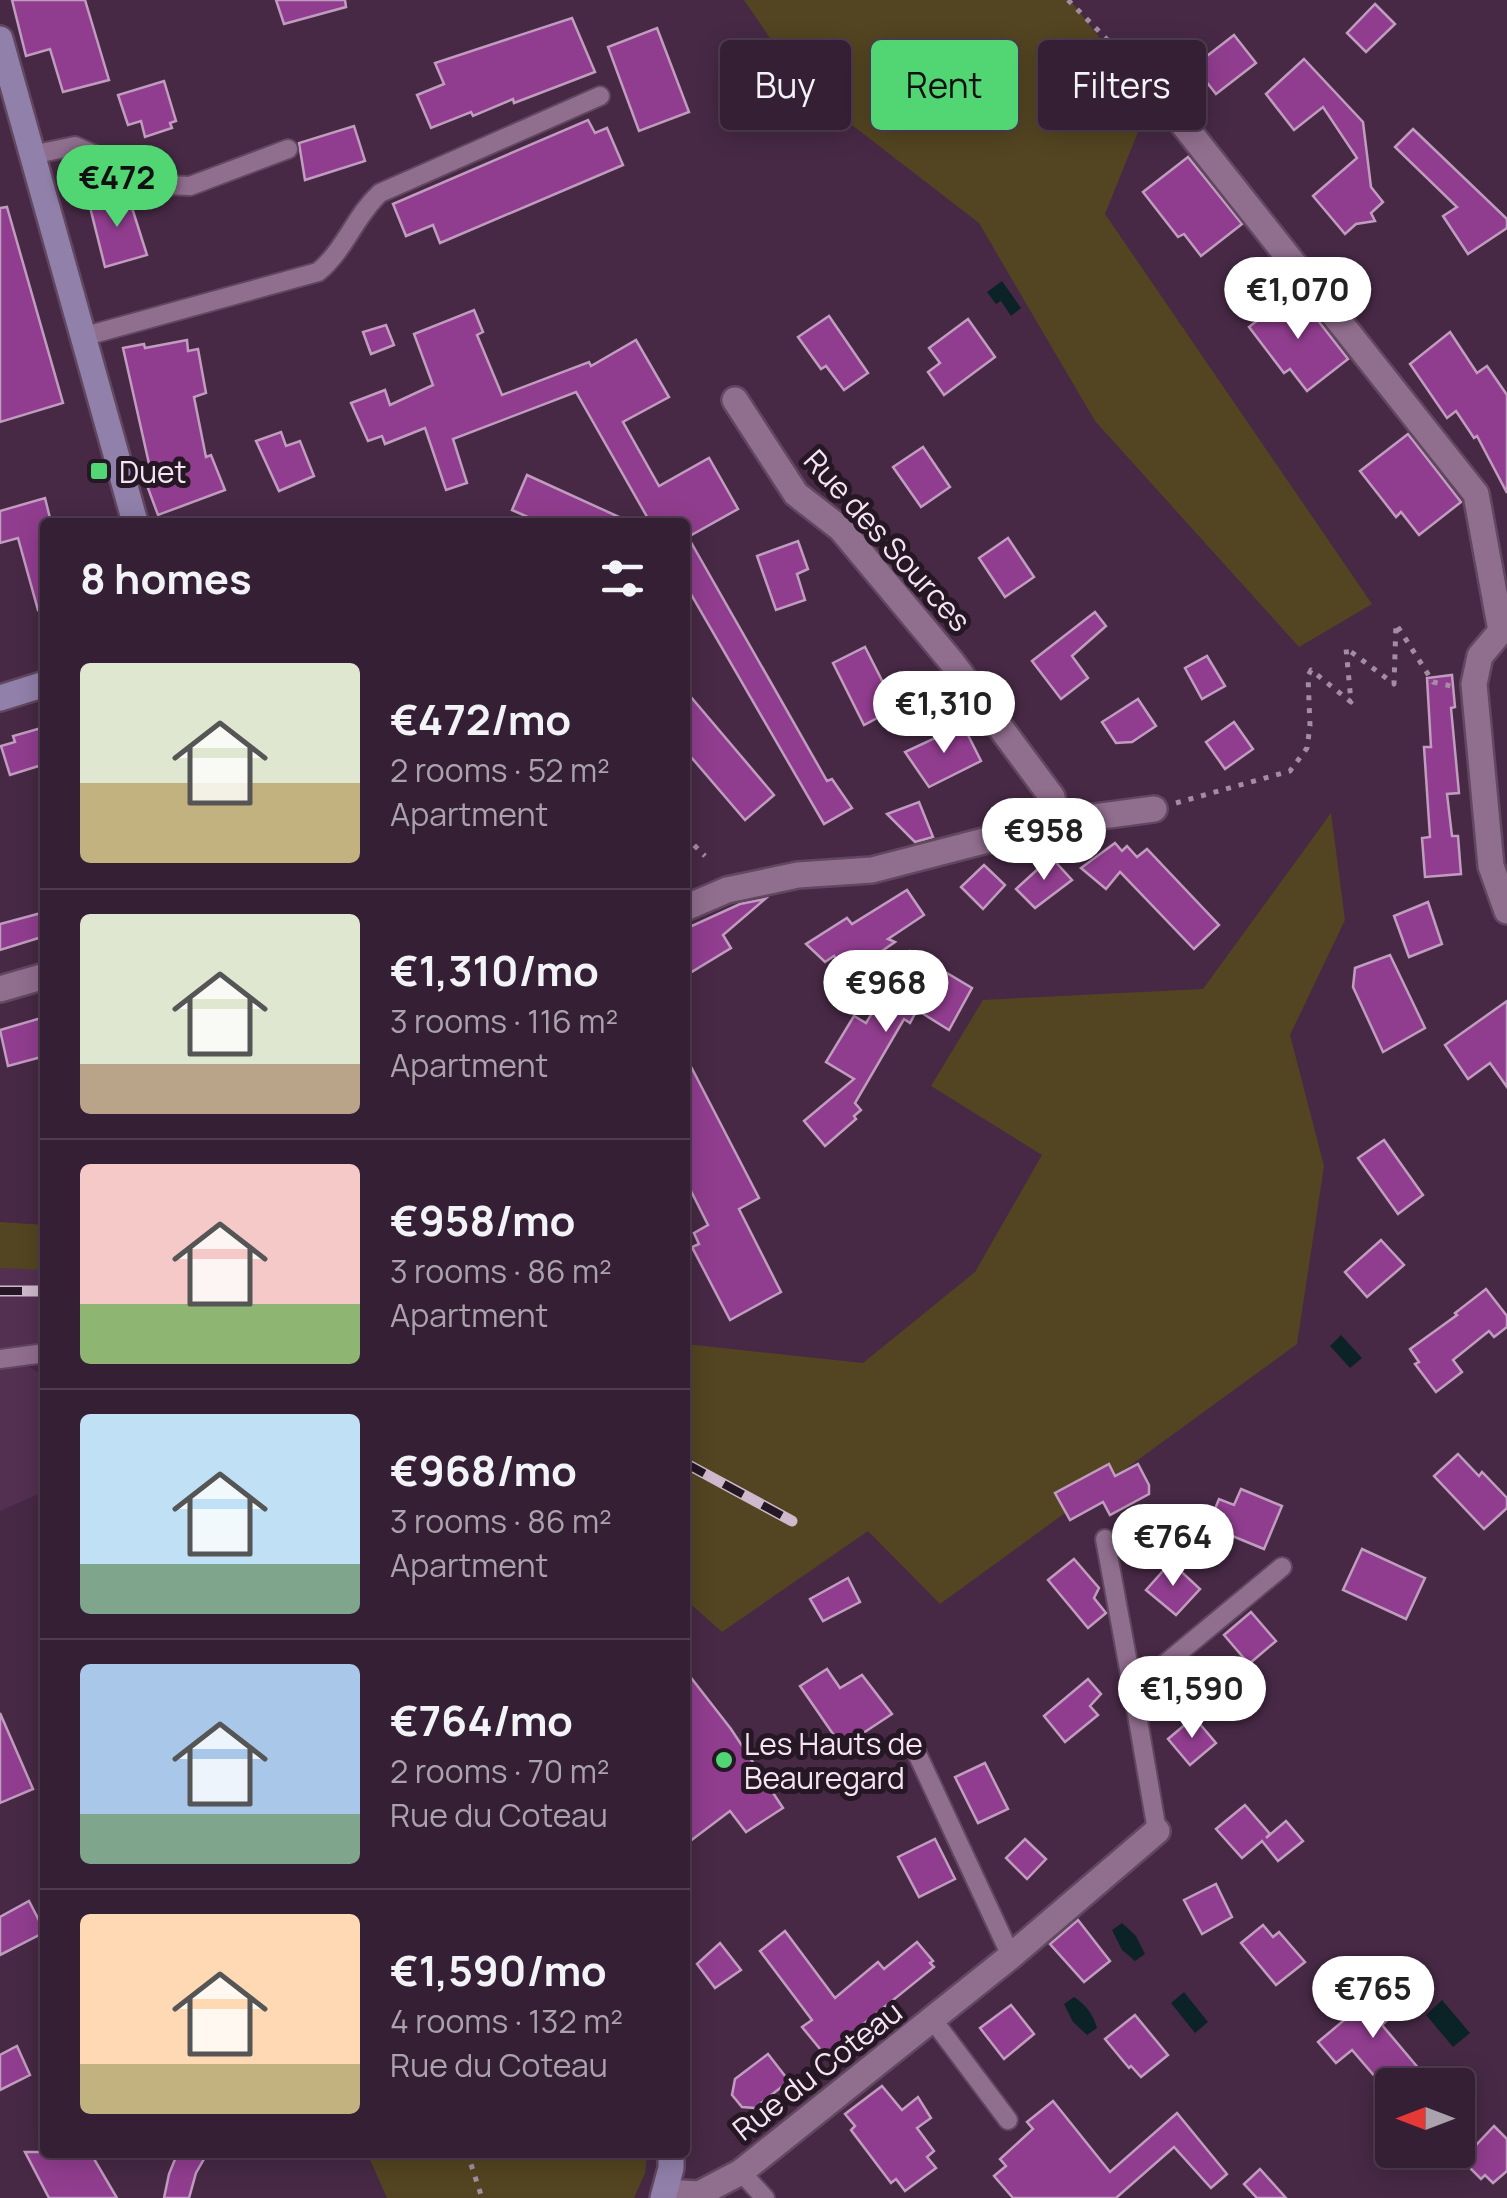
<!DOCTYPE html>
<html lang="en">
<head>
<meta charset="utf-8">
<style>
  body { margin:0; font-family:Manrope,sans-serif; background:#402c40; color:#f1f3f6; height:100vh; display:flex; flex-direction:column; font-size:38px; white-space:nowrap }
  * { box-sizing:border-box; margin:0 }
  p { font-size:32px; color:#aaa2ac }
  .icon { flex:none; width:55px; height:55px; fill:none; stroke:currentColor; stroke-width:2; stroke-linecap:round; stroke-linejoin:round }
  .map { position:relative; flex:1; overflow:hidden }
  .details { position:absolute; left:40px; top:518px; width:650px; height:1640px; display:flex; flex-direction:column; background:#351f34; border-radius:10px; box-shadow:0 5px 25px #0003,0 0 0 2px #4f3d4f }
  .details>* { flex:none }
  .hud { position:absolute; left:720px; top:40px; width:635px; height:90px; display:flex; gap:20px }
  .needle { width:65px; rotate:270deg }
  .fabs { position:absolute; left:1375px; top:2068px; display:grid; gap:20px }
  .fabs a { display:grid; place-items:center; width:100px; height:100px; border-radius:10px; background:#351f34; box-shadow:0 5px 25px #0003,0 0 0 2px #4f3d4f; font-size:50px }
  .price { position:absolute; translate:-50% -85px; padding:0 22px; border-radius:35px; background:#fff; color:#222; font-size:32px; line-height:65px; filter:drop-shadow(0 2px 5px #0008) }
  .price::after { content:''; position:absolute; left:50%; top:60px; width:30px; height:22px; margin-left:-15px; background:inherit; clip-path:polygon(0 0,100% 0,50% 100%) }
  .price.current { background:#52d673; color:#111 }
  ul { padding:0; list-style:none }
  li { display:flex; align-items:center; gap:30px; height:250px; padding:0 40px }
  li+li { border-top:2px solid #4f3d4f }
  li span { display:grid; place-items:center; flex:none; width:280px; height:200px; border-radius:10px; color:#555 }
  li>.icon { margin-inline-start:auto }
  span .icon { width:120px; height:120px; fill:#fffc; stroke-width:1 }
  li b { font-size:42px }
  h2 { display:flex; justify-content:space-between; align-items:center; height:120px; padding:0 40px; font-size:42px }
  .tag { padding:0 35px; border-radius:10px; background:#351f34; box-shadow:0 5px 25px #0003,0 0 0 2px #4f3d4f; font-size:35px; line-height:90px }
  .tag.current { background:#52d673; color:#111 }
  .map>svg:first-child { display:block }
</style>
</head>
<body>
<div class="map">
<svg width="1507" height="2198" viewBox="0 0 1507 2198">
  <rect width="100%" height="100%" fill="#472945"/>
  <!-- built -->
  <g fill="#533051">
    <path d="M 0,1222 L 45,1229 L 45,1345 L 0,1348 Z"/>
    <path d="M 23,1363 L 41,1374 L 45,1372 L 45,1491 L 0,1511 L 0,1366 Z"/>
  </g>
  <!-- green -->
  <g fill="#534521">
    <path d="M 744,0 L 1070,0 L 1150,102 L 1105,214 L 1372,604 L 1299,647 L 1095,421 L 979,223 L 804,88 Z"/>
    <path d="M 1331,813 L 1345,920 L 1290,1035 L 1324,1166 L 1297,1344 L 940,1604 L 868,1531 L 722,1632 L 685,1599 L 685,1344 L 863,1363 L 975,1272 L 1042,1155 L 931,1086 L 983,1000 L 1203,989 Z"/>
    <path d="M 0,1222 L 45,1225 L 45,1270 L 0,1268 Z"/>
    <path d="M 647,2153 L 645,2173 L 634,2198 L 387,2198 L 367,2153 Z"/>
  </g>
  <!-- water -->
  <g fill="#0b2327">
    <path d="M 1002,281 L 1021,308 L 1011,316 L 1001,301 L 996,304 L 987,292 Z"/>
    <path d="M 1341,1335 L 1362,1358 L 1350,1368 L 1330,1346 Z"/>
    <path d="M 1122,1923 L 1136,1936 L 1145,1954 L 1135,1961 L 1122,1950 L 1112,1930 Z"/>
    <path d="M 1184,1992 L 1208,2022 L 1195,2033 L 1171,2003 Z"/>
    <path d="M 1074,1997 C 1086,2005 1093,2014 1097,2028 L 1087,2035 L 1073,2022 L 1064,2004 Z"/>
    <path d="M 1442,2000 L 1470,2033 L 1453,2047 L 1426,2015 Z"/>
  </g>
  <!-- building -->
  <g fill="#913d8f" stroke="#c09cbe" stroke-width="2.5">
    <path d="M 12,0 L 85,0 L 109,80 L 63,92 L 50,49 L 26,56 Z"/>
    <path d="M 276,0 L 345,0 L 346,7 L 284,24 Z"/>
    <path d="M 1375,4 L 1395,24 L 1366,52 L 1347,33 Z"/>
    <path d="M 572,18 L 595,72 L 514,103 L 513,99 L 473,116 L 471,112 L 431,128 L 417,95 L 444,84 L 435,63 Z"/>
    <path d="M 657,28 L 689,112 L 639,131 L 608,47 Z"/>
    <path d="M 1234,35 L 1256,63 L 1216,94 L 1194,66 Z"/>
    <path d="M 1304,59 L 1363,122 L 1371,187 L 1383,202 L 1371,213 L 1375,221 L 1356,224 L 1345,234 L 1313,196 L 1357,158 L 1323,107 L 1294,130 L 1266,94 Z"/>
    <path d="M 164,81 L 176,121 L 170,123 L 172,128 L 145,137 L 141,121 L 128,125 L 118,95 Z"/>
    <path d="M 588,120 L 595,133 L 607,128 L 623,165 L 440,243 L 433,225 L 406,236 L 393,204 Z"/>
    <path d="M 354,126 L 365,161 L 305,180 L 299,143 Z"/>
    <path d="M 1413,129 L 1507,219 L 1507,228 L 1468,254 L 1443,216 L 1457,207 L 1395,147 Z"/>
    <path d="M 1188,157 L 1242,224 L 1201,256 L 1184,234 L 1178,237 L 1143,192 Z"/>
    <path d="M 127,192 L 147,255 L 105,267 L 89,203 Z"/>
    <path d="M 7,207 L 63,403 L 0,422 L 0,208 Z"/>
    <path d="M 1295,291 L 1348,359 L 1307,391 L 1290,369 L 1284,373 L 1249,327 Z"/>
    <path d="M 474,310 L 483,332 L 477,335 L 502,395 L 589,362 L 591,366 L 636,340 L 669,397 L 623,422 L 659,486 L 709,458 L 738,509 L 688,537 L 827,781 L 832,779 L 852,808 L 824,824 L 685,584 L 685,522 L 650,522 L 576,392 L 453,439 L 467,483 L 446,490 L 425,428 L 385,444 L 382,436 L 368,441 L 351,403 L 385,390 L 390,405 L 433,385 L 414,334 Z"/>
    <path d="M 829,316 L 868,373 L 844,390 L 826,366 L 821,369 L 798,337 Z"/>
    <path d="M 968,319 L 995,357 L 944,395 L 928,372 L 940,363 L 929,348 Z"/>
    <path d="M 386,325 L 394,345 L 371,354 L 363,332 Z"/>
    <path d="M 1450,332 L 1477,373 L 1487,366 L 1507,395 L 1507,493 L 1477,436 L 1474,438 L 1456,411 L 1447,418 L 1410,364 Z"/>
    <path d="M 187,340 L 188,351 L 198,349 L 206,393 L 194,397 L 206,457 L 211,455 L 225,490 L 158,515 L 145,480 L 152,477 L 123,348 L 144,344 L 145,348 Z"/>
    <path d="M 281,432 L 286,446 L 300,441 L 314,476 L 279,491 L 256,441 Z"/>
    <path d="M 1408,434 L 1461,502 L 1419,535 L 1401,512 L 1396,517 L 1360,471 Z"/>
    <path d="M 923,447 L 950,487 L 921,507 L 893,467 Z"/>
    <path d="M 527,475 L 630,522 L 539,522 L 512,510 Z"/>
    <path d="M 45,498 L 51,522 L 45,522 L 45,609 L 38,610 L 18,538 L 0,543 L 0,511 Z"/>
    <path d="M 1008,538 L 1034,577 L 1005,597 L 979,558 Z"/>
    <path d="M 798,541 L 808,569 L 797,574 L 805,600 L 776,610 L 757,556 Z"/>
    <path d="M 1095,612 L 1106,626 L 1072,656 L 1088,678 L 1061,699 L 1032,661 Z"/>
    <path d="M 865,647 L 896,708 L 864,725 L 833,663 Z"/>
    <path d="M 1207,656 L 1225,686 L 1202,699 L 1185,668 Z"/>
    <path d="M 1452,675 L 1455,707 L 1451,708 L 1459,793 L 1447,794 L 1452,836 L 1458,836 L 1461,874 L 1425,877 L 1422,838 L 1430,837 L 1424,747 L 1431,747 L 1427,678 Z"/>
    <path d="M 685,690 L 774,795 L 745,820 L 685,750 Z"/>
    <path d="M 1138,699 L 1156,726 L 1132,742 L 1116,743 L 1102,722 Z"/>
    <path d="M 1234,722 L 1253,749 L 1225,769 L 1206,742 Z"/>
    <path d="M 963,725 L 981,761 L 929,787 L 905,752 Z"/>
    <path d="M 45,727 L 45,764 L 10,775 L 1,746 L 15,742 L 13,736 Z"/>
    <path d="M 919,802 L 933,837 L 915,842 L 887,814 Z"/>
    <path d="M 1115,843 L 1122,851 L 1127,846 L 1137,857 L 1147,849 L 1219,925 L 1194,949 L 1120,872 L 1106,889 L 1081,868 Z"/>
    <path d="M 1051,857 L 1072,880 L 1035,908 L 1016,889 Z"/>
    <path d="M 984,865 L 1005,885 L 983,909 L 961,887 Z"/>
    <path d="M 907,890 L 924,915 L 888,939 L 895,942 L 853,971 L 847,963 L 842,966 L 834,956 L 825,962 L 806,944 L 847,918 L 852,924 Z"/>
    <path d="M 765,899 L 723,935 L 731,948 L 685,976 L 685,929 L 740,904 Z"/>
    <path d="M 1428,902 L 1442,944 L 1409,957 L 1394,916 Z"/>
    <path d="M 45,912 L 45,936 L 0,950 L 0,924 Z"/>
    <path d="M 910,951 L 972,988 L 949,1030 L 917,1010 L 910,1023 L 904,1019 L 855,1103 L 861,1110 L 854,1116 L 856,1119 L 825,1146 L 804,1121 L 854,1079 L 826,1062 L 854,1016 L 866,1023 Z"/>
    <path d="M 1390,955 L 1425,1028 L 1383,1052 L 1353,987 L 1355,968 Z"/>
    <path d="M 1507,1001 L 1507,1087 L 1490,1063 L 1468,1079 L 1445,1045 Z"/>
    <path d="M 41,1018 L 45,1030 L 45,1056 L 8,1066 L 0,1030 Z"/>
    <path d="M 685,1055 L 759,1198 L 739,1209 L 781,1292 L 730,1320 L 692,1247 L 699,1244 L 694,1233 L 708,1225 L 685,1179 Z"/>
    <path d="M 1384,1140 L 1423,1195 L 1398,1214 L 1358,1158 Z"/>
    <path d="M 1381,1240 L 1404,1265 L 1367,1297 L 1345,1272 Z"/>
    <path d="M 1486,1289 L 1507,1316 L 1507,1327 L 1494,1337 L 1489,1331 L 1453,1360 L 1462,1372 L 1436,1392 L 1415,1364 L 1419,1362 L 1410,1349 L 1457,1315 L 1455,1313 Z"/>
    <path d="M 1458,1454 L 1479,1476 L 1482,1472 L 1507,1498 L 1507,1508 L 1484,1529 L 1434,1476 Z"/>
    <path d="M 1109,1464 L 1115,1476 L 1138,1464 L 1149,1485 L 1149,1494 L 1110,1515 L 1103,1502 L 1070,1520 L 1055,1493 Z"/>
    <path d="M 1241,1489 L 1282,1506 L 1264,1549 L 1208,1526 L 1219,1499 L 1234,1505 Z"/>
    <path d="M 1362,1549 L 1425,1578 L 1406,1619 L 1343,1590 Z"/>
    <path d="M 1074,1559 L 1099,1588 L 1094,1598 L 1106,1613 L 1088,1628 L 1048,1580 Z"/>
    <path d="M 1171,1562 L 1200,1589 L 1176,1615 L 1146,1590 Z"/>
    <path d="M 848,1578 L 860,1602 L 823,1621 L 810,1599 Z"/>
    <path d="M 1251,1612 L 1276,1641 L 1249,1664 L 1224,1635 Z"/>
    <path d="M 827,1669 L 840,1688 L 862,1675 L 892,1714 L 842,1747 L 800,1686 Z"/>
    <path d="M 685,1670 L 731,1729 L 783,1808 L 746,1832 L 730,1811 L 685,1845 Z"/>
    <path d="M 1088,1679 L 1101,1694 L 1090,1706 L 1098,1715 L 1065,1742 L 1044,1716 Z"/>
    <path d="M 0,1713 L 33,1789 L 0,1803 Z"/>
    <path d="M 1194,1717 L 1216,1743 L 1190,1765 L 1168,1739 Z"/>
    <path d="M 985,1763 L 1008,1809 L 978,1823 L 955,1777 Z"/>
    <path d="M 1245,1805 L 1270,1834 L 1266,1838 L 1286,1821 L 1303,1841 L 1278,1861 L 1262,1841 L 1242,1858 L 1216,1829 Z"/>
    <path d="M 935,1839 L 955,1879 L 919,1897 L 898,1857 Z"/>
    <path d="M 1025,1839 L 1046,1859 L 1027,1879 L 1006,1858 Z"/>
    <path d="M 1216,1884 L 1232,1917 L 1202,1934 L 1184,1900 Z"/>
    <path d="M 29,1901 L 45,1932 L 0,1955 L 0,1917 Z"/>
    <path d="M 1078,1920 L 1110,1961 L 1084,1982 L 1050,1944 Z"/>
    <path d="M 1263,1925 L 1273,1937 L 1279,1932 L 1305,1962 L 1276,1985 L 1241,1943 Z"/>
    <path d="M 785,1931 L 835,1998 L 878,1962 L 884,1969 L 917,1942 L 933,1961 L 930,1963 L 934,1967 L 825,2055 L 802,2027 L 812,2020 L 760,1951 Z"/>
    <path d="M 720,1943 L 741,1970 L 715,1988 L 697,1964 Z"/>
    <path d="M 1386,1985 L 1403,2005 L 1382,2025 L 1420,2070 L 1402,2085 L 1392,2085 L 1390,2094 L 1352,2050 L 1336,2063 L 1318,2042 Z"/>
    <path d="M 1011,2005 L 1034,2034 L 1004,2059 L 980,2028 Z"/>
    <path d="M 1135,2015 L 1168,2055 L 1141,2077 L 1131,2066 L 1129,2068 L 1105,2039 Z"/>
    <path d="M 17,2046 L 30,2075 L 0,2090 L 0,2055 Z"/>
    <path d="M 768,2054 L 789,2081 L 755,2108 L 742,2107 L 732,2095 L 735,2079 Z"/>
    <path d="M 882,2086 L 902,2110 L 918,2097 L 931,2118 L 917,2128 L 934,2151 L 927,2157 L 936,2168 L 905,2191 L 896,2179 L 891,2183 L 851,2130 L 855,2126 L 845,2114 Z"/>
    <path d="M 1053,2101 L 1110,2172 L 1177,2113 L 1227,2174 L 1211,2188 L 1174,2147 L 1116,2198 L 1013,2198 L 994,2176 L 1006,2166 L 1000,2159 L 1033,2129 L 1027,2122 Z"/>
    <path d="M 1494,2126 L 1507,2139 L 1507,2171 L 1493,2183 L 1485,2175 L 1481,2179 L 1462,2160 Z"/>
    <path d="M 25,2152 L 90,2152 L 117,2198 L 49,2198 Z"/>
    <path d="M 178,2152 L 208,2152 L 196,2173 L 189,2198 L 164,2198 L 169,2174 Z"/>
    <path d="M 1260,2169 L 1286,2198 L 1257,2198 L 1244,2184 Z"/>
  </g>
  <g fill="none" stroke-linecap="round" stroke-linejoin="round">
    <defs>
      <g id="lane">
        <path d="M 31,155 L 75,146 L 164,185 L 190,186 L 288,149"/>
        <path d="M 82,337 L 318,272 C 345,250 355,216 380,193 L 600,96"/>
        <path d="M 0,1359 L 45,1353"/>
        <path d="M 1105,1539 L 1132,1685"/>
        <path d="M 914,1747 L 1011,1956"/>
        <path d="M 1157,1831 L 1132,1685 L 1153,1674 L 1282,1567"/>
        <path d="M 933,2020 L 1008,2120"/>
        <path d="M 741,2172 L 765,2198"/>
      </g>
      <g id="street">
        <path d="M 1156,90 L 1476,494 L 1501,631"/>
        <path d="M 1501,631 L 1480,656 L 1474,684 L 1491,866 L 1507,911"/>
        <path d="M 1057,822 L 1154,809"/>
        <path d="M 685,908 L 727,890 L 798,875 L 872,870 L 1057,822 L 1052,797 L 951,661 L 841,529 L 796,494 L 735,400"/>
        <path d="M 0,989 L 45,976"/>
        <path d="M 665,2192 L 699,2194 L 741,2172 L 1011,1956 L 1157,1831"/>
      </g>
      <g id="secondary">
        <path d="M 0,39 L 135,522"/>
        <path d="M 0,698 L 45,684"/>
        <path d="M 663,2198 L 671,2168 L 671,2152"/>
      </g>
    </defs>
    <!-- lane casing -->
    <use href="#lane" stroke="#61475f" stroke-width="22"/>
    <!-- street casing -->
    <use href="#street" stroke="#61475f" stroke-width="30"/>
    <!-- secondary casing -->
    <use href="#secondary" stroke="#61475f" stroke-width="30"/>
    <!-- path -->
    <g stroke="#a48ca2" stroke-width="5" stroke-dasharray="5 8" stroke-linecap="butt">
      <path d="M 1068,0 L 1140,73"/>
      <path d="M 1176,803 L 1290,771 L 1307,748 L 1310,726 L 1308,676 L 1311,670 L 1351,702 L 1346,648 L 1394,684 L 1396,624 L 1433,682 L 1451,686"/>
      <path d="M 685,836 L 705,856"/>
      <path d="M 467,2152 L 482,2198"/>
    </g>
    <!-- lane -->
    <use href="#lane" stroke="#906e8e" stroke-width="18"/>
    <!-- street -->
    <use href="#street" stroke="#906e8e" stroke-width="25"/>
    <!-- secondary -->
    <use href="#secondary" stroke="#9180aa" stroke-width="25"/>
    <defs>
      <g id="rail">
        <path d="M 0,1291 L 45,1291"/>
        <path d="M 685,1463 L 792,1521"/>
      </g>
    </defs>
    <!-- rail casing -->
    <use href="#rail" stroke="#cfbacd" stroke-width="11"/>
    <!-- rail -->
    <use href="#rail" stroke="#251724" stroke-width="8" stroke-dasharray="22" stroke-linecap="butt"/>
  </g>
  <!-- markers -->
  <g fill="#52d673" stroke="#251724" stroke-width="4">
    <rect x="89" y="461" width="20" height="20" rx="5"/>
    <circle cx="724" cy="1760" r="10"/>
  </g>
  <g text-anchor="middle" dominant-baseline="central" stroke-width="10" stroke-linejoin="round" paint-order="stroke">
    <!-- poi labels -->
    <g font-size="30" fill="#f6e3f4" stroke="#251724" text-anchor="start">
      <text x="119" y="471">Duet</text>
      <text x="744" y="1743">Les Hauts de<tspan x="744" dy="34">Beauregard</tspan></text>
    </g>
    <!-- street labels -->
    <g font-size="30" fill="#f6e3f4" stroke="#251724">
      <text transform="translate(888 540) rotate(48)">Rue des Sources</text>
      <text transform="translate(817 2070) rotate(-38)">Rue du Coteau</text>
    </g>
  </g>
</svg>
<div class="fabs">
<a><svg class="needle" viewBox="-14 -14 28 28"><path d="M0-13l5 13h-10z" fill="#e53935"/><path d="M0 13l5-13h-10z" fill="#aaa2ac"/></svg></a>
</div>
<b class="price current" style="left:117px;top:230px">€472</b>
<b class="price" style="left:1298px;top:342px">€1,070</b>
<b class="price" style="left:944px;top:756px">€1,310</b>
<b class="price" style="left:1044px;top:883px">€958</b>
<b class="price" style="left:886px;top:1035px">€968</b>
<b class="price" style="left:1173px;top:1589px">€764</b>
<b class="price" style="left:1192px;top:1741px">€1,590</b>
<b class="price" style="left:1373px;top:2041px">€765</b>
<div class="hud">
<a class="tag">Buy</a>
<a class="tag current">Rent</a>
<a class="tag">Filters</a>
</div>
<section class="details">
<h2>8 homes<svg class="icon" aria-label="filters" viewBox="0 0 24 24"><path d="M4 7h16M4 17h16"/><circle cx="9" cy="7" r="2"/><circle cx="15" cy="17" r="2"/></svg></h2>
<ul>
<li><span style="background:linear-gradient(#dfe7d0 60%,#c2b280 0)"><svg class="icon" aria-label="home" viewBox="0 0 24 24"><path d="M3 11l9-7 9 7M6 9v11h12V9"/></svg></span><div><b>€472/mo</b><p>2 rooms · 52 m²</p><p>Apartment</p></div></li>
<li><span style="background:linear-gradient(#dfe7d0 75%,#b9a48a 0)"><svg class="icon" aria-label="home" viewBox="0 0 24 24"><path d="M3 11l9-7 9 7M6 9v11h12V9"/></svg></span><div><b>€1,310/mo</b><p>3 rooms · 116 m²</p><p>Apartment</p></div></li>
<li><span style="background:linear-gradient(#f6c9c9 70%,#8fb573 0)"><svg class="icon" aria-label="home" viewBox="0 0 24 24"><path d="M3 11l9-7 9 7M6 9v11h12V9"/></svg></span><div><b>€958/mo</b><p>3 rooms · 86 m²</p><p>Apartment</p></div></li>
<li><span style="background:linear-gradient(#bfe0f5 75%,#7fa58c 0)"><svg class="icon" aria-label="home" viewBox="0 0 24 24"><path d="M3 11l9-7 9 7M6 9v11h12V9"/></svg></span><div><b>€968/mo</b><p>3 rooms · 86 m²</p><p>Apartment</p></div></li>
<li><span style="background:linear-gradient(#a9c7e8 75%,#7fa58c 0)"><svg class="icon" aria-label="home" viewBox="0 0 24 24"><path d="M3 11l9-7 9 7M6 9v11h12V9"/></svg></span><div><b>€764/mo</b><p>2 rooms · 70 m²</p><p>Rue du Coteau</p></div></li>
<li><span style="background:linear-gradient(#ffd9b3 75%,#c2b280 0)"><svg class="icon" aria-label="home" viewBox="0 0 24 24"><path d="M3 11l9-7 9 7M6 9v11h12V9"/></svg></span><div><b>€1,590/mo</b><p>4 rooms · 132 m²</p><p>Rue du Coteau</p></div></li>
</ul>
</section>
</div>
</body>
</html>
